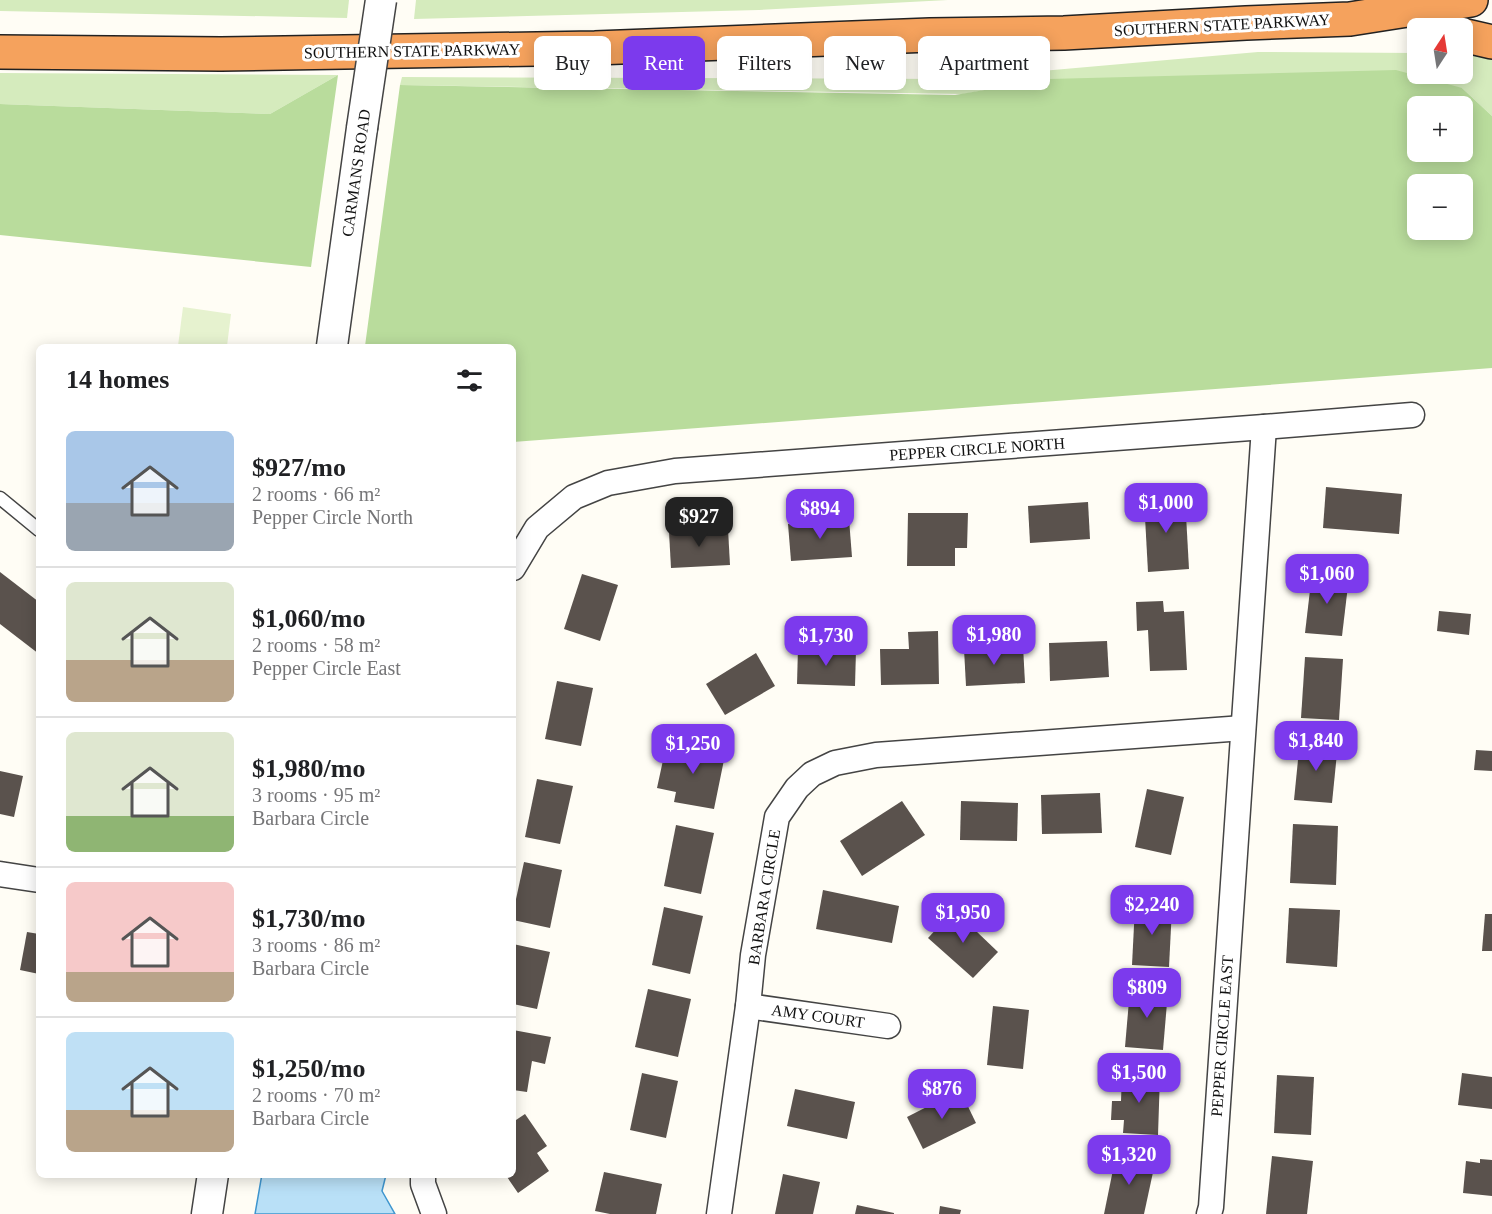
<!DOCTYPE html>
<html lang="en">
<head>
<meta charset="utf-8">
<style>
  body { margin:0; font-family:"Times New Roman",serif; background:#f2f2f2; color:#202124; height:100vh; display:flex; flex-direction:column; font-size:22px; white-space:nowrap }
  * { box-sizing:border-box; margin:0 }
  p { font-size:20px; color:#757577 }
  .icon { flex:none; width:33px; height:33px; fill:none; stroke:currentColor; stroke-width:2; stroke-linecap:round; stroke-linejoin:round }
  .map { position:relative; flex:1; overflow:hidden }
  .panel { position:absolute; left:36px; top:344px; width:480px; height:834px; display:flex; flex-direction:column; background:#fff; border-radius:9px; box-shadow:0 3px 15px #0003 }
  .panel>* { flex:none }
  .guide { position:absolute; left:534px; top:36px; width:570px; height:54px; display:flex; gap:12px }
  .needle { width:39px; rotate:12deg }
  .fabs { position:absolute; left:1407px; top:18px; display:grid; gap:12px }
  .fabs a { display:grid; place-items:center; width:66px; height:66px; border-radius:9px; background:#fff; box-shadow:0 3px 15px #0003; font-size:30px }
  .price { position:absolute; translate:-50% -51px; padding:0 14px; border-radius:12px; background:#7c3aed; color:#fff; font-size:20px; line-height:39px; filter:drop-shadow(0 2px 3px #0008) }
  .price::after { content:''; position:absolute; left:50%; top:36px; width:18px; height:14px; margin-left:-9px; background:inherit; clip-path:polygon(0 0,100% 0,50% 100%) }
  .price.on { background:#222; color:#fff }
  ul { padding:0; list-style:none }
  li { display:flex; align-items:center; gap:18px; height:150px; padding:0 30px }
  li+li { border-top:2px solid #e0e0e0 }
  li span { display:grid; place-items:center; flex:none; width:168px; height:120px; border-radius:9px; color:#555 }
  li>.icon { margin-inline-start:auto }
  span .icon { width:72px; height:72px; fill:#fffc; stroke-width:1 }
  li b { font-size:26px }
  h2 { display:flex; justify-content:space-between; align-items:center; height:72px; padding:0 30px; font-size:26px }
  .tag { padding:0 21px; border-radius:9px; background:#fff; box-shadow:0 3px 15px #0003; font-size:21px; line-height:54px }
  .tag.on { background:#7c3aed; color:#fff }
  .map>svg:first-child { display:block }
</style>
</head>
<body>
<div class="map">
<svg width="1492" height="1214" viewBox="0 0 1492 1214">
  <rect width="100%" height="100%" fill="#fffdf5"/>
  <!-- green -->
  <g fill="#d5ebbd">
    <path d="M 0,0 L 349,0 L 347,18 L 0,11 Z"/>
    <path d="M 416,0 L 948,0 L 759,10 L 414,19 Z"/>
    <path d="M 1258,52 L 1417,53 L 1418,74 L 1462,74 L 1463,53 L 1484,54 L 1492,57 L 1492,116 L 1462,88 L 1049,79 L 963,94 L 400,85 L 402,77 L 949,79 Z"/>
    <path d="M 0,73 L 338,75 L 270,114 L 0,104 Z"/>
  </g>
  <!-- forest -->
  <g fill="#b9dc9c" fill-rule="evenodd">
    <path d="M 1396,70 L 1462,88 L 1492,116 L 1492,368 L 513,442 L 513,346 L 365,346 L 400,85 L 955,95 L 1049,79 ZM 1418,106 L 1462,106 L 1462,152 L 1418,152 ZM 1418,184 L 1462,184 L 1462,230 L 1418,230 Z"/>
    <path d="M 338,75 L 311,267 L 0,235 L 0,104 L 270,114 Z"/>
  </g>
  <!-- pitch -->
  <path fill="#e6f2cf" d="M 183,307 L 231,314 L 227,346 L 178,346 Z"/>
  <!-- water -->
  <path fill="#b9e0f7" stroke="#3f96cf" stroke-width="1.5" d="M 262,1174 L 386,1175 L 382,1191 L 395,1214 L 255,1214 Z"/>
  <!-- building -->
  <g fill="#5a524d">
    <path d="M 1326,487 L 1402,494 L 1399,534 L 1323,528 Z"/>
    <path d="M 1185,497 L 1189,569 L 1148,572 L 1144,499 Z"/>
    <path d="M 1088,502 L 1090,539 L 1030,543 L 1028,506 Z"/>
    <path d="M 908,513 L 968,513 L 967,548 L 955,548 L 955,566 L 907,566 Z"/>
    <path d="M 849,519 L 852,557 L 791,561 L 788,524 Z"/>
    <path d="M 728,529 L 730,565 L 671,568 L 669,532 Z"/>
    <path d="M 0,572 L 39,602 L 39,654 L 0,624 Z"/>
    <path d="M 1312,573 L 1349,577 L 1342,636 L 1305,633 Z"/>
    <path d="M 582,574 L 618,585 L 600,641 L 564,629 Z"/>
    <path d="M 1163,601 L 1164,612 L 1184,611 L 1187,670 L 1150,671 L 1148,630 L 1137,631 L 1136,602 Z"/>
    <path d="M 1439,611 L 1471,614 L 1469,635 L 1437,631 Z"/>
    <path d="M 938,631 L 939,684 L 881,685 L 880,649 L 909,649 L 908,632 Z"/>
    <path d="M 1107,641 L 1109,677 L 1050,681 L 1049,643 Z"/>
    <path d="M 1023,646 L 1025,683 L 966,686 L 964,649 Z"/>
    <path d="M 798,648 L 856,650 L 855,686 L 797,684 Z"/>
    <path d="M 756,653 L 775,686 L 725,715 L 706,684 Z"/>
    <path d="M 1305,657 L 1343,659 L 1339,720 L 1301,718 Z"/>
    <path d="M 557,681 L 593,688 L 581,746 L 545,739 Z"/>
    <path d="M 1300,740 L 1338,743 L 1332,803 L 1294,800 Z"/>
    <path d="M 686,742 L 726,750 L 714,809 L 674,802 L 676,792 L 657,788 L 665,751 L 684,755 Z"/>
    <path d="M 1476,750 L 1492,751 L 1492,771 L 1474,770 Z"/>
    <path d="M 0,771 L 23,776 L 14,817 L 0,814 Z"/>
    <path d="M 537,779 L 573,786 L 560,844 L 525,837 Z"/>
    <path d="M 1147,789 L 1184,797 L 1171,855 L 1135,847 Z"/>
    <path d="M 1100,793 L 1102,833 L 1042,834 L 1041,795 Z"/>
    <path d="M 902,801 L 925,835 L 862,876 L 840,841 Z"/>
    <path d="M 961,801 L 1018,803 L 1017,841 L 960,840 Z"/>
    <path d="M 1293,824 L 1338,826 L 1336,885 L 1290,883 Z"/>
    <path d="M 676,825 L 714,833 L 701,894 L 664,886 Z"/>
    <path d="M 524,862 L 562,870 L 550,928 L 513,920 L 513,913 Z"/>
    <path d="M 823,890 L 899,906 L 892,943 L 816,929 Z"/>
    <path d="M 1135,906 L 1172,908 L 1169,967 L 1132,965 Z"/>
    <path d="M 664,907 L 703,916 L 690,974 L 652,965 Z"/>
    <path d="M 1289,908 L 1340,910 L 1337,967 L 1286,963 Z"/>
    <path d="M 954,910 L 998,952 L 973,978 L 928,938 Z"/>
    <path d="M 1485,914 L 1492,914 L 1492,951 L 1482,951 Z"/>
    <path d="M 27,932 L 39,934 L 39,974 L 20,970 Z"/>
    <path d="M 513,944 L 550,952 L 537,1009 L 513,1004 Z"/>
    <path d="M 648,989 L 691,999 L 678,1057 L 635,1047 Z"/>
    <path d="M 1130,989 L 1168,991 L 1163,1050 L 1125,1047 Z"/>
    <path d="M 993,1006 L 1029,1010 L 1023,1069 L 987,1065 Z"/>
    <path d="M 513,1030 L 551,1037 L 545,1064 L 532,1061 L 527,1092 L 513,1090 Z"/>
    <path d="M 642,1073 L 678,1081 L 666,1138 L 630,1130 Z"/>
    <path d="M 1122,1073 L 1160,1075 L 1158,1135 L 1123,1133 L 1124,1120 L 1111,1120 L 1112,1101 L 1121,1101 Z"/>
    <path d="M 1462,1073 L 1492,1077 L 1492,1109 L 1458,1105 Z"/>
    <path d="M 1277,1075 L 1314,1077 L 1311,1135 L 1274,1133 Z"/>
    <path d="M 795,1089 L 855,1102 L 847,1139 L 787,1126 Z"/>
    <path d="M 960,1090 L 976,1123 L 923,1149 L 907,1117 Z"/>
    <path d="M 525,1114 L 547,1146 L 537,1153 L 549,1171 L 518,1193 L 505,1174 L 513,1174 L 513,1122 Z"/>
    <path d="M 1116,1155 L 1155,1163 L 1144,1214 L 1104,1214 Z"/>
    <path d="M 1272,1156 L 1313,1161 L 1307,1214 L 1266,1214 Z"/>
    <path d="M 1480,1159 L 1492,1160 L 1492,1196 L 1463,1193 L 1466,1161 L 1480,1163 Z"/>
    <path d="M 604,1172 L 662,1184 L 656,1214 L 610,1214 L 595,1211 Z"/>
    <path d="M 783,1174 L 820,1182 L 813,1214 L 775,1214 Z"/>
    <path d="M 857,1205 L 894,1213 L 894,1214 L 855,1214 Z"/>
    <path d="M 940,1206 L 961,1210 L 960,1214 L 939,1214 Z"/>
  </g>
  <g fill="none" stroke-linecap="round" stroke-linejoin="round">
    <defs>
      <path id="service" d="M 0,498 L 39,530"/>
      <g id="minor">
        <path d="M 513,568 L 537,528 L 574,497 L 608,483 L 675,471 L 1264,427 L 1412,415"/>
        <path d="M 0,874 L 39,880"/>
        <path d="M 748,1006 L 888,1026"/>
        <path d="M 423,1174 L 423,1184 L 434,1214"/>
        <path d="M 719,1214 L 748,1006 L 753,955 L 777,817 L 797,788 L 812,774 L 835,763 L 876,755 L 1243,728"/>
        <path d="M 1209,1214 L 1211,1207 L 1264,427"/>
      </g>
      <g id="tertiary">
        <path d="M 332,346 L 362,128"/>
        <path d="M 207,1214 L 213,1174"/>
      </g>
      <g id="motorway">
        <path d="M 1462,35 L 1492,42"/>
        <path d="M 0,52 L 221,54 L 595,48 L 930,35 L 1064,33 L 1246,23 L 1350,19 L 1471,0"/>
      </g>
    </defs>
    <!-- service casing -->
    <use href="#service" stroke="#444" stroke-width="15"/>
    <!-- minor casing -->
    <use href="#minor" stroke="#444" stroke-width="27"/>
    <!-- tertiary casing -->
    <use href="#tertiary" stroke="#444" stroke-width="33"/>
    <!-- motorway casing -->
    <use href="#motorway" stroke="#222" stroke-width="36"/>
    <!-- service -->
    <use href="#service" stroke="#fff" stroke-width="12"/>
    <!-- minor -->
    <use href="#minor" stroke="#fff" stroke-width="24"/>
    <!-- tertiary -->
    <use href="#tertiary" stroke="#fff" stroke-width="30"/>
    <!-- motorway -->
    <use href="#motorway" stroke="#f5a25d" stroke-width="33"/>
    <defs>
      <path id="tertiary-bridge" d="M 362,128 L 381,0"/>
    </defs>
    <!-- tertiary-bridge casing -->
    <use href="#tertiary-bridge" stroke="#444" stroke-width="33" stroke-linecap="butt"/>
    <!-- tertiary-bridge -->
    <use href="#tertiary-bridge" stroke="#fff" stroke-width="30"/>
  </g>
  <g text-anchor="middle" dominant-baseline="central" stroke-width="6" stroke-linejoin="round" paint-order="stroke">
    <!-- street labels -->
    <g font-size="16" fill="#111" stroke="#fff">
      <text transform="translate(1222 25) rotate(-3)">SOUTHERN STATE PARKWAY</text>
      <text transform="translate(412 51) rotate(-1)">SOUTHERN STATE PARKWAY</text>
      <text transform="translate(356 173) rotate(-82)">CARMANS ROAD</text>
      <text transform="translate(977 449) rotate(-4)">PEPPER CIRCLE NORTH</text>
      <text transform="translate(764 897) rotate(-81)">BARBARA CIRCLE</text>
      <text transform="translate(818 1016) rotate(8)">AMY COURT</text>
      <text transform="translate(1222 1036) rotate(-86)">PEPPER CIRCLE EAST</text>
    </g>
  </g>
</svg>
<div class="fabs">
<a><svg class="needle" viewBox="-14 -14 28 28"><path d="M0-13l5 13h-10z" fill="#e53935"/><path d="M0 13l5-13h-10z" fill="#757577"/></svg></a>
<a>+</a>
<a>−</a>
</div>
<b class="price" style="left:1166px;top:534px">$1,000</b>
<b class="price" style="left:820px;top:540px">$894</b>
<b class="price on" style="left:699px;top:548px">$927</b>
<b class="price" style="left:1327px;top:605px">$1,060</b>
<b class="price" style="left:994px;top:666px">$1,980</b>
<b class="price" style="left:826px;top:667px">$1,730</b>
<b class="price" style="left:1316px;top:772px">$1,840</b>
<b class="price" style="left:693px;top:775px">$1,250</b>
<b class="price" style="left:1152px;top:936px">$2,240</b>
<b class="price" style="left:963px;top:944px">$1,950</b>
<b class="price" style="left:1147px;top:1019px">$809</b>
<b class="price" style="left:1139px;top:1104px">$1,500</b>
<b class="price" style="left:942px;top:1120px">$876</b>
<b class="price" style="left:1129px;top:1186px">$1,320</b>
<div class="guide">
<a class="tag">Buy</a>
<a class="tag on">Rent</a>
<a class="tag">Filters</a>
<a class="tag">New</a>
<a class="tag">Apartment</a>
</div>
<section class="panel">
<h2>14 homes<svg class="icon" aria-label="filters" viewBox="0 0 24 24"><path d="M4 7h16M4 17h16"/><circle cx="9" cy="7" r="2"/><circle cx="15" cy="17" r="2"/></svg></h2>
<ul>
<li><span style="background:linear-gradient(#a9c7e8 60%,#9aa5b1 0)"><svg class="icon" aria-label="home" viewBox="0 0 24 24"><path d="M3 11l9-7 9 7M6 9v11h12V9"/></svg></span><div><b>$927/mo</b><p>2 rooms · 66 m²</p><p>Pepper Circle North</p></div></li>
<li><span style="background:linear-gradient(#dfe7d0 65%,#b9a48a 0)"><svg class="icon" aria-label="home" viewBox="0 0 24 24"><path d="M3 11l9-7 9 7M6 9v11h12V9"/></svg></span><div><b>$1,060/mo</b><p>2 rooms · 58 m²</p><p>Pepper Circle East</p></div></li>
<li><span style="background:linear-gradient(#dfe7d0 70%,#8fb573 0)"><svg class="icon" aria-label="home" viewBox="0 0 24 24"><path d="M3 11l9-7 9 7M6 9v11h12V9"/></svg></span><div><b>$1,980/mo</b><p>3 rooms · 95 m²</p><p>Barbara Circle</p></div></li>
<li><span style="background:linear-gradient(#f6c9c9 75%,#b9a48a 0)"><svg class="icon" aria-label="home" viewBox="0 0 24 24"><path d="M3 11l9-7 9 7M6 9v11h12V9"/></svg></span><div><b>$1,730/mo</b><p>3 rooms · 86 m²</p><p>Barbara Circle</p></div></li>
<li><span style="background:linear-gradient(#bfe0f5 65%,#b9a48a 0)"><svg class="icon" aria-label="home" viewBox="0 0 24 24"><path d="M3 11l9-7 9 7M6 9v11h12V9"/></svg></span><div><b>$1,250/mo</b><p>2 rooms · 70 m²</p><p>Barbara Circle</p></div></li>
</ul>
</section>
</div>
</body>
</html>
